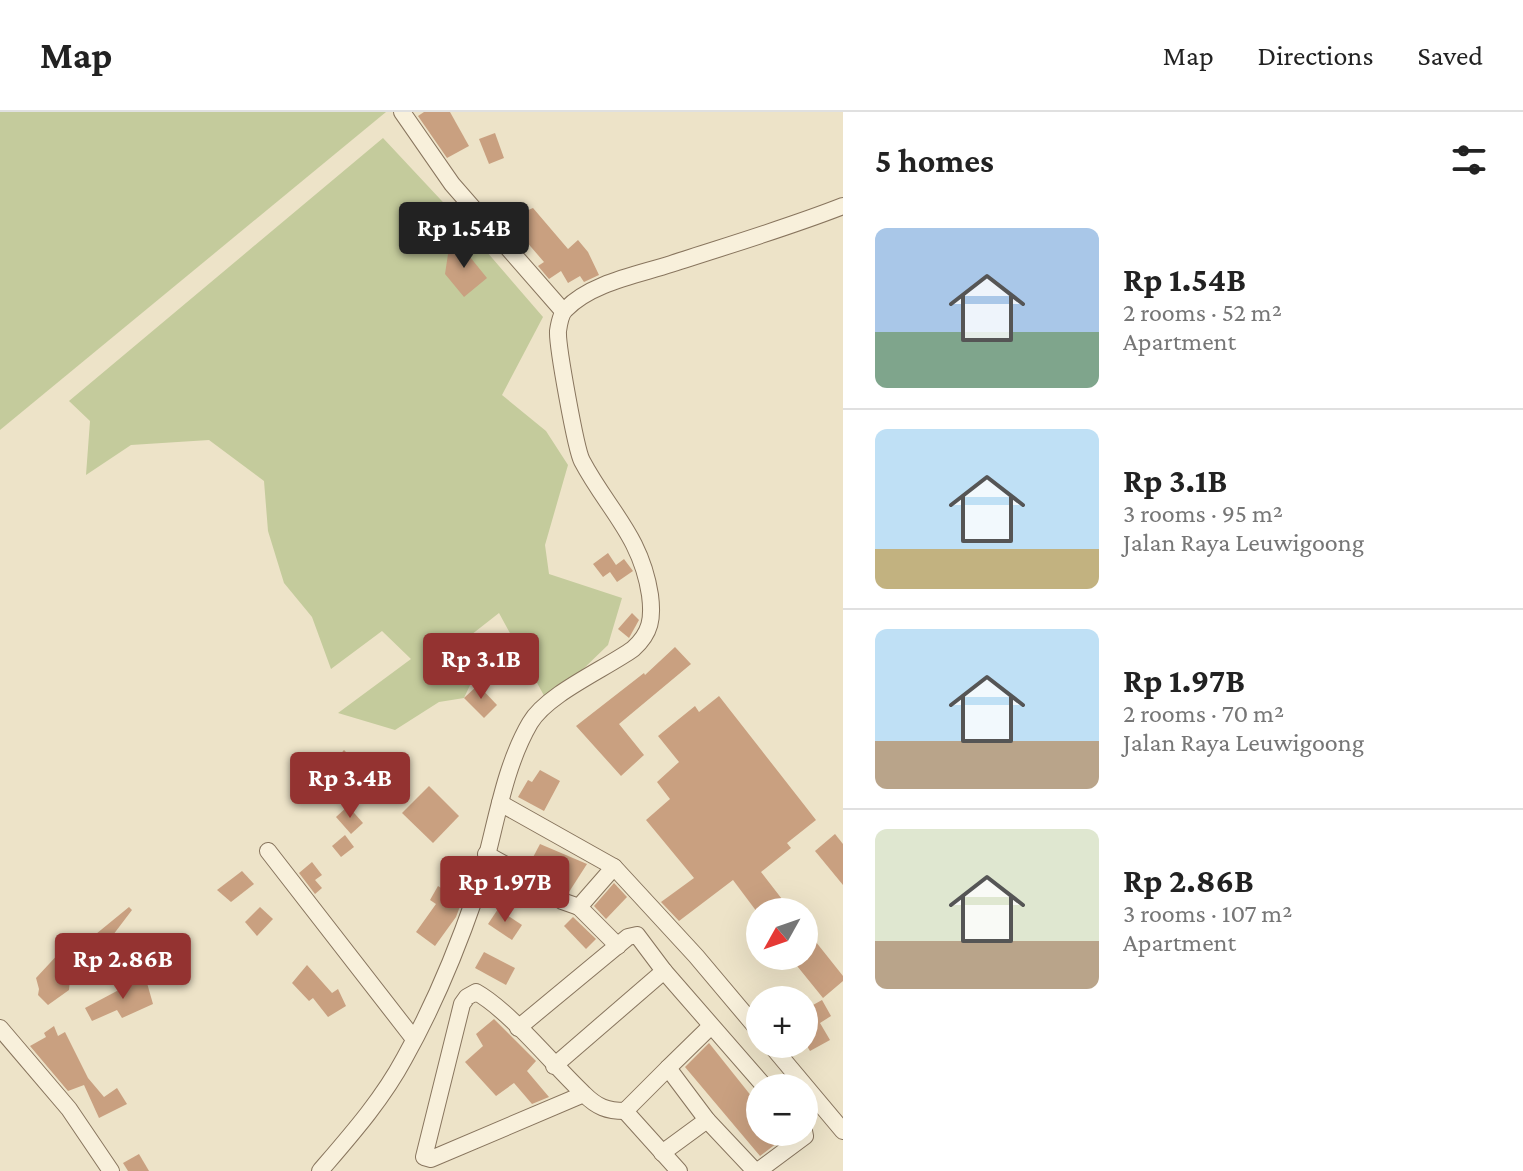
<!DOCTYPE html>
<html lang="en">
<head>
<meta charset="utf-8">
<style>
  body { margin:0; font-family:"Crimson Pro",serif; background:#f6f6f6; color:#222; height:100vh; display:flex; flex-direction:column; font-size:30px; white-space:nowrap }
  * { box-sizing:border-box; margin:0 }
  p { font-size:26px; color:#767676 }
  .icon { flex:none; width:44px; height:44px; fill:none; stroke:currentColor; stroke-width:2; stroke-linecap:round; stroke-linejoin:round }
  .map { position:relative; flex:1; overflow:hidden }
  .drawer { display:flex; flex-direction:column; background:#fff; width:680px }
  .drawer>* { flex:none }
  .needle { width:52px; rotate:230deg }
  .buttons { position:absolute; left:746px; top:786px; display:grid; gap:16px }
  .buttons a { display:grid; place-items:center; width:72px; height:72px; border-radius:50%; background:#fff; box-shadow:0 8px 32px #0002; font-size:40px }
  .price { position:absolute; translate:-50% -68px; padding:0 18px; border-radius:8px; background:#943331; color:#fff; font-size:26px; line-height:52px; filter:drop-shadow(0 2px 4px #0008) }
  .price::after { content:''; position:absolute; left:50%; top:48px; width:24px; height:18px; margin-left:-12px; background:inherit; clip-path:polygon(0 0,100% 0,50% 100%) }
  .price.selected { background:#222; color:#fff }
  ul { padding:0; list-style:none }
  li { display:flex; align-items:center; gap:24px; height:200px; padding:0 32px }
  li+li { border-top:2px solid #e0e0e0 }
  li span { display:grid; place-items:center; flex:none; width:224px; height:160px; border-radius:12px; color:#555 }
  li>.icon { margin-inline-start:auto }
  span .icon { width:96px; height:96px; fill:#fffc; stroke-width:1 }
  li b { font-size:34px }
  h2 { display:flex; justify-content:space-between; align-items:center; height:96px; padding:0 32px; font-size:34px }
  header { display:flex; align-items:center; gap:48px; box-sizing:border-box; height:112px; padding:0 40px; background:#fff; border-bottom:2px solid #e0e0e0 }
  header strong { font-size:38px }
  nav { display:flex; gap:44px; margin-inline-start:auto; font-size:28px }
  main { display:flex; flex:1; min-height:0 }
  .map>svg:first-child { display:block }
</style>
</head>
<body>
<header>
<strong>Map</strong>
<nav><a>Map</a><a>Directions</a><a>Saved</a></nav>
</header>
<main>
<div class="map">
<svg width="843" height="1059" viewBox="0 0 843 1059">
  <rect width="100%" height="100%" fill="#ede3c8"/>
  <!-- green -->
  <g fill="#c4cb9c">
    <path d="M 0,0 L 386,0 L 0,318 Z"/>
    <path d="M 383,26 L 455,103 L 543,205 L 502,283 L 546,319 L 568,353 L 545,433 L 549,462 L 622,486 L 608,533 L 548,591 L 499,501 L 462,530 L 478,556 L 464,586 L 439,590 L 395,618 L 338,601 L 411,547 L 382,519 L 331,557 L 312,505 L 284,471 L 268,419 L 264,369 L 209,328 L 131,333 L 86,363 L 90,309 L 69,289 Z"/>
  </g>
  <!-- building -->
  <g fill="#c9a080">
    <path d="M 424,0 L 450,0 L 469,34 L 447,46 L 418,4 Z"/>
    <path d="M 495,21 L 504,46 L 489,52 L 479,27 Z"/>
    <path d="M 533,96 L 568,137 L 578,128 L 588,140 L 599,163 L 584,170 L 580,164 L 568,171 L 561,159 L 549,167 L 538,154 L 544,150 L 525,128 L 514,104 Z"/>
    <path d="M 469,127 L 470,145 L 487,166 L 464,185 L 445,162 L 448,142 Z"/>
    <path d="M 608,441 L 616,453 L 624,447 L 633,459 L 617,470 L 610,460 L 603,465 L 593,452 Z"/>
    <path d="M 632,501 L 639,508 L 629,526 L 618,517 Z"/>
    <path d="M 675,535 L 691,552 L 619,612 L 644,643 L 621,664 L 576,614 L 644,561 L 645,563 Z"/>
    <path d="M 478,573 L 497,593 L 484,606 L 464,586 Z"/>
    <path d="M 719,584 L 816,708 L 787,731 L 791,736 L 761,760 L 792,800 L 757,800 L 733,768 L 679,809 L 661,790 L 694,766 L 646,708 L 670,687 L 657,670 L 679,650 L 658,624 L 695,594 L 699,600 Z"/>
    <path d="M 344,638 L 369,663 L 353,682 L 339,669 L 341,667 L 329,655 Z"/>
    <path d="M 540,658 L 560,669 L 544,699 L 518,685 L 528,668 L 532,670 Z"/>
    <path d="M 429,674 L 459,704 L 433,731 L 402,701 Z"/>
    <path d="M 348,694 L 363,711 L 351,722 L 336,705 Z"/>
    <path d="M 835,722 L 843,732 L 843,773 L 815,739 Z"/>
    <path d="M 345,723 L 354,735 L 341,745 L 332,734 Z"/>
    <path d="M 540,732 L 587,752 L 569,780 L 529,753 Z"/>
    <path d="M 312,750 L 322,763 L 315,768 L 322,776 L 315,782 L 299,761 Z"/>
    <path d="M 242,759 L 254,772 L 231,790 L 217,778 Z"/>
    <path d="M 614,771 L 627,785 L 606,807 L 594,794 Z"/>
    <path d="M 438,774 L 462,789 L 456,805 L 435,834 L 416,820 L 436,792 L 430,788 Z"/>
    <path d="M 129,795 L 132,798 L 113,823 L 128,844 L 123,848 L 96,822 Z"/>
    <path d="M 260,795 L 273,807 L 257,824 L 245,810 Z"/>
    <path d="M 498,797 L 522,813 L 512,828 L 488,812 Z"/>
    <path d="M 573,805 L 596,827 L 586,837 L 564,814 Z"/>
    <path d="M 804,815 L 843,864 L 843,869 L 823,886 L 789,844 L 804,844 Z"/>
    <path d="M 90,822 L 98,831 L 77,856 L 81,861 L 70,867 L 69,878 L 48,893 L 38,883 L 39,877 L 36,866 L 62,838 L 69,847 L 77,827 L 84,828 Z"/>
    <path d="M 484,840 L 515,856 L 506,873 L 475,856 Z"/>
    <path d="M 307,853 L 332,881 L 338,877 L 346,894 L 328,905 L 313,886 L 309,889 L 292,871 Z"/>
    <path d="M 145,864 L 153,892 L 122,906 L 117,898 L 92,909 L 85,896 Z"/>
    <path d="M 822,888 L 831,904 L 820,911 L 830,928 L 810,939 L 804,929 L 804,898 Z"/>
    <path d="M 494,907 L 536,949 L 527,959 L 549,985 L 532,992 L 514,971 L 496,984 L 465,950 L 483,934 L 476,922 Z"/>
    <path d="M 54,914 L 58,924 L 65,920 L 88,966 L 104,985 L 117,976 L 127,992 L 99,1006 L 84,973 L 68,979 L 30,934 L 46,925 L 44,921 Z"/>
    <path d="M 709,931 L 760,995 L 760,1020 L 782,1020 L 785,1025 L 760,1044 L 685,955 Z"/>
    <path d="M 139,1042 L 149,1059 L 128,1059 L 123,1051 Z"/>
  </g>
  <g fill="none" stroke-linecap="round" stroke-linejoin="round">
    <defs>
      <g id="minor">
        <path d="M 402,0 L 452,72 L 563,199"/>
        <path d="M 500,691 L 614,755 L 696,844 L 760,920"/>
        <path d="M 268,739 L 414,927"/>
        <path d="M 486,742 L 531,767 L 562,789 L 579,795 L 614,755"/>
        <path d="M 579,795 L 618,834"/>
        <path d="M 0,916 L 69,997 L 111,1059"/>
        <path d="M 518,916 L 628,825 L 637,823 L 664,859 L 766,976"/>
        <path d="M 770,932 L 843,1019"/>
        <path d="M 554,954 L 664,859"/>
        <path d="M 668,956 L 711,914"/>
        <path d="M 584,982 L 431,1047 L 424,1045 L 462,892 L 467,885 L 476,880 C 510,899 554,954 584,982 C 597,995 607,999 625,999 L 668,956 L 707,1008 L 755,1059"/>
        <path d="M 625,999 L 679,1059"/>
        <path d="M 662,1041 L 707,1008"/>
        <path d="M 320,1059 C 350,1024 382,988 404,947 C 431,899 457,837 475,785 C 494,731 500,662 530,611 C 547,582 605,557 633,537 C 651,521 653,506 650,483 C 641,424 608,398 582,349 C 576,338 557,233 558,219 C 559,212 561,201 566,197 C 591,171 637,163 671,152 C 729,133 787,116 843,94"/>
        <path d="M 758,1059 L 805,1024 L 804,1019"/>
      </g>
    </defs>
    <!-- minor casing -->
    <use href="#minor" stroke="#88755e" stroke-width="18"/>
    <!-- minor -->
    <use href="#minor" stroke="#f8f0db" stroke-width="16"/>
  </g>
</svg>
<div class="buttons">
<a><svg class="needle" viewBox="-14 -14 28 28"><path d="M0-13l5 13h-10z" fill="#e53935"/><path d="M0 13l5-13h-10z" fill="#767676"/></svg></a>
<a>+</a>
<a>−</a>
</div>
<b class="price selected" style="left:464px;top:158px">Rp 1.54B</b>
<b class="price" style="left:481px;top:589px">Rp 3.1B</b>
<b class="price" style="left:350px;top:708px">Rp 3.4B</b>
<b class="price" style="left:505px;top:812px">Rp 1.97B</b>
<b class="price" style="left:123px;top:889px">Rp 2.86B</b>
</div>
<section class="drawer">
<h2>5 homes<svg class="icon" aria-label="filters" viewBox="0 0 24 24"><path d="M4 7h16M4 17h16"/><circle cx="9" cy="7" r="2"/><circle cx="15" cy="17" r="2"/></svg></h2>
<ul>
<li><span style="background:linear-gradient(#a9c7e8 65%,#7fa58c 0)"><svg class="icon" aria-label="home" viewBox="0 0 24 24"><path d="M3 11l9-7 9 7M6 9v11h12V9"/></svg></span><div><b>Rp 1.54B</b><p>2 rooms · 52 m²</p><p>Apartment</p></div></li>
<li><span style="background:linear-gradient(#bfe0f5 75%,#c2b280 0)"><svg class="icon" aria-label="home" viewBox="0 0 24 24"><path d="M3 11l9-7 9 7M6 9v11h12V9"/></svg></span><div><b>Rp 3.1B</b><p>3 rooms · 95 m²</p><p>Jalan Raya Leuwigoong</p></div></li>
<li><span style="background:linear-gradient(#bfe0f5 70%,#b9a48a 0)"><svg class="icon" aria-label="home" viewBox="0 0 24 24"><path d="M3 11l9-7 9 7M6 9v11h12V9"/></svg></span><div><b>Rp 1.97B</b><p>2 rooms · 70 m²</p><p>Jalan Raya Leuwigoong</p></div></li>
<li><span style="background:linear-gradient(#dfe7d0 70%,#b9a48a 0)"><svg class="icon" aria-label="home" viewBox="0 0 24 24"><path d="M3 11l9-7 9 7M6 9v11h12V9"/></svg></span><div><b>Rp 2.86B</b><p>3 rooms · 107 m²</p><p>Apartment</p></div></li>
</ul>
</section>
</main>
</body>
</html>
